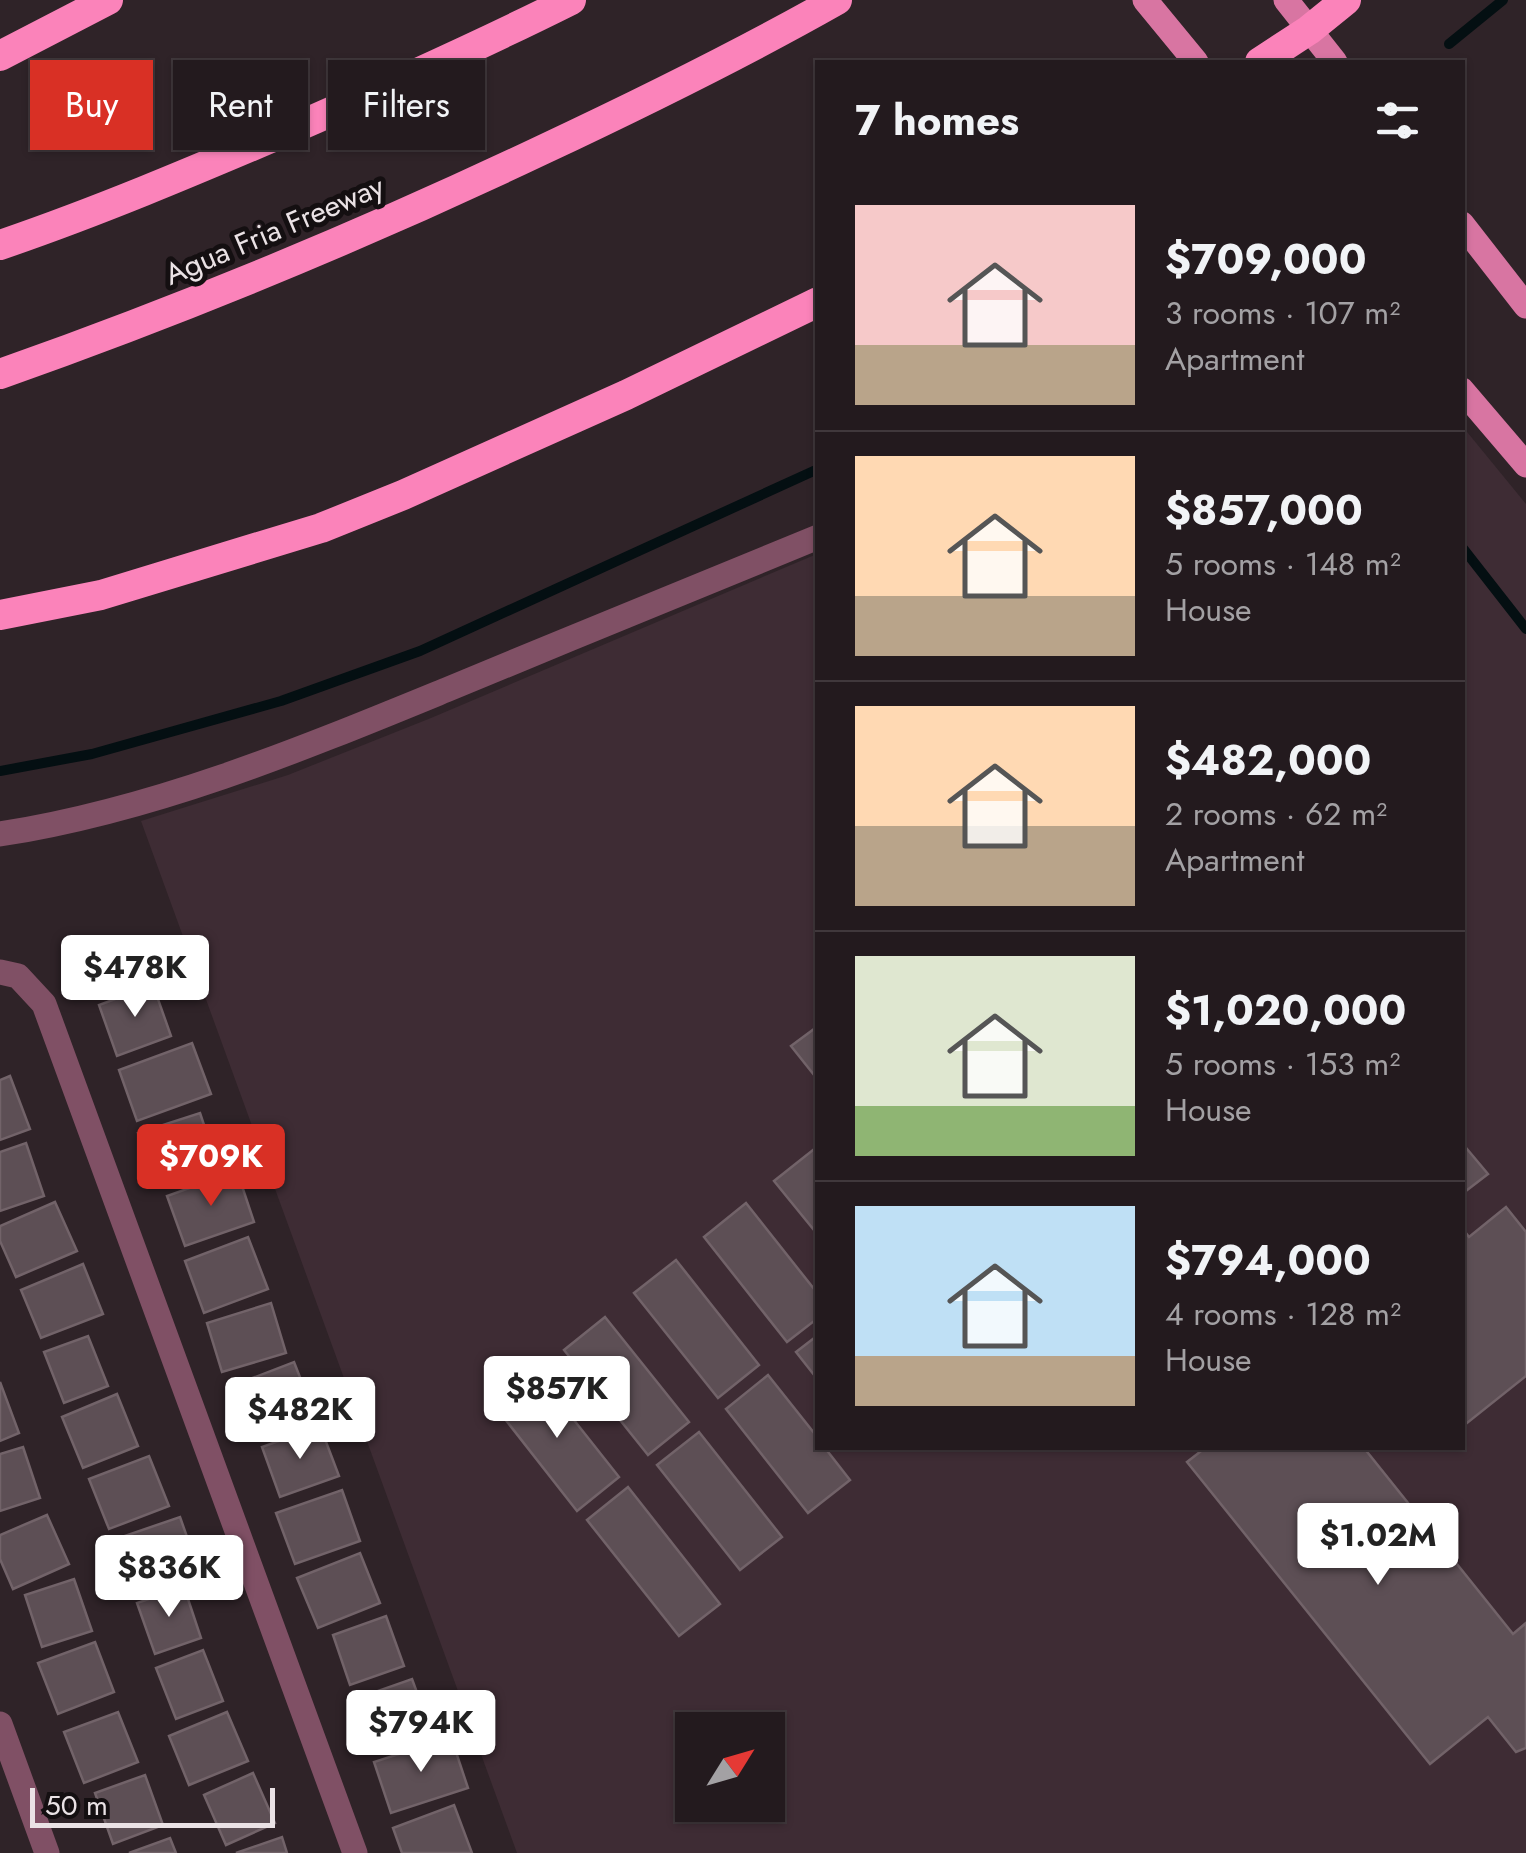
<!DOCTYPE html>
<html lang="en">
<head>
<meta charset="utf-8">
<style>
  body { margin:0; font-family:Jost,sans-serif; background:#2b2327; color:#f1f3f6; height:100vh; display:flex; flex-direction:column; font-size:38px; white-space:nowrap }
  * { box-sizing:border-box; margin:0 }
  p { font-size:32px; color:#a3a1a4 }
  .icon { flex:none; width:55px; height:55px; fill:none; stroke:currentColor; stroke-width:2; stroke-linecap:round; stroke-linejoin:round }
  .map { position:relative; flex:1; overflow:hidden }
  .drawer { position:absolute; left:815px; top:60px; width:650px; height:1390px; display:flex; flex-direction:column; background:#231a1e; border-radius:0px; box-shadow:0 2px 8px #0004,0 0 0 2px #40383c }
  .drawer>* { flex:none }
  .guide { position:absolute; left:30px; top:60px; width:635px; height:90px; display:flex; gap:20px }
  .needle { width:65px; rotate:53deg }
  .fabs { position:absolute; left:675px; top:1712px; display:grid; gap:20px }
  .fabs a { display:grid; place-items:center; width:110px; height:110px; border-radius:0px; background:#231a1e; box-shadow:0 2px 8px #0004,0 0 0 2px #40383c; font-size:50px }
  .scale { position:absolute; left:30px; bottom:25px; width:245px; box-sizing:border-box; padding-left:10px; border:5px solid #eae2e5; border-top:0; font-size:28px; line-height:35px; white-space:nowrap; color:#eae2e5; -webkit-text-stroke:8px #140f11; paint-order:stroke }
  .price { position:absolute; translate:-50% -85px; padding:0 22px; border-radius:10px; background:#fff; color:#222; font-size:32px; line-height:65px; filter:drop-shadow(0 2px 5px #0008) }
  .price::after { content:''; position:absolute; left:50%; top:60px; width:30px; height:22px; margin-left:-15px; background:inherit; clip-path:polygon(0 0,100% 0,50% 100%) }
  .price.selected { background:#d93025; color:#fff }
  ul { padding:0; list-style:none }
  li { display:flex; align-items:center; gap:30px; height:250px; padding:0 40px }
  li+li { border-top:2px solid #40383c }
  li span { display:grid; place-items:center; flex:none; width:280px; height:200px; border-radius:0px; color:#555 }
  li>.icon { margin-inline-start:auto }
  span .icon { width:120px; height:120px; fill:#fffc; stroke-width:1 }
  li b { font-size:42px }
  h2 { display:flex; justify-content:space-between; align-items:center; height:120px; padding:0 40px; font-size:42px }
  .tag { padding:0 35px; border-radius:0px; background:#231a1e; box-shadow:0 2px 8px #0004,0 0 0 2px #40383c; font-size:35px; line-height:90px }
  .tag.selected { background:#d93025; color:#fff }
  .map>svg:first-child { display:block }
</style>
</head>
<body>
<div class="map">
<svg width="1526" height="1853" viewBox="0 0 1526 1853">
  <rect width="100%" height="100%" fill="#2f2328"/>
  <!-- built -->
  <path fill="#3e2c34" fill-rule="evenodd" d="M 1463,427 L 1526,504 L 1526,1853 L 517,1853 L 141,821 L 288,775 L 431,718 L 817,554 L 818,1448 L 1462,1448 ZM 692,1730 L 768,1730 L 768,1805 L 692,1805 Z"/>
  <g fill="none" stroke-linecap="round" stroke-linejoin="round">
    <!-- stream -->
    <g stroke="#040f12" stroke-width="10">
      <path d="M 1449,44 L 1503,0"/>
      <path d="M 1462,547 L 1526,629"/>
      <path d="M 0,771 L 92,754 L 281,701 L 420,651 L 818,469"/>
    </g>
  </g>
  <!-- building -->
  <g fill="#5d4f55" stroke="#726369" stroke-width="2.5">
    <path d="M 153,985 L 171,1036 L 117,1056 L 99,1005 Z"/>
    <path d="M 818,1026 L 818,1080 L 791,1046 Z"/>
    <path d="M 192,1043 L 211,1094 L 137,1121 L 119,1070 Z"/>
    <path d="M 10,1076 L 30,1129 L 0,1140 L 0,1080 Z"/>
    <path d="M 200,1113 L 217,1164 L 155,1184 L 138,1133 Z"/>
    <path d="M 26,1143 L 44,1196 L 0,1211 L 0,1152 Z"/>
    <path d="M 1462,1143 L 1488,1174 L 1462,1194 Z"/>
    <path d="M 818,1146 L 818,1235 L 774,1181 Z"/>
    <path d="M 237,1171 L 254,1222 L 185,1246 L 167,1196 Z"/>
    <path d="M 55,1202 L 77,1251 L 16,1277 L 0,1241 L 0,1226 Z"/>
    <path d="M 746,1203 L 818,1294 L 818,1318 L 787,1342 L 704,1237 Z"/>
    <path d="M 1506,1207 L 1526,1232 L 1526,1376 L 1462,1427 L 1462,1228 L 1469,1237 Z"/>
    <path d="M 248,1237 L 268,1289 L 204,1313 L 185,1261 Z"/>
    <path d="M 676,1260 L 759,1365 L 718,1398 L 634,1293 Z"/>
    <path d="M 83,1264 L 103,1314 L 41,1338 L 21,1290 Z"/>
    <path d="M 271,1303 L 286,1353 L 222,1372 L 207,1323 Z"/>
    <path d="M 605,1317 L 689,1422 L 648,1455 L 564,1350 Z"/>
    <path d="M 818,1335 L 818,1380 L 796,1352 Z"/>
    <path d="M 88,1336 L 108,1386 L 64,1403 L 44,1352 Z"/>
    <path d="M 294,1362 L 314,1413 L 252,1437 L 232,1386 Z"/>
    <path d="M 536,1372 L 619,1477 L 577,1511 L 494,1405 Z"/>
    <path d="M 768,1375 L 818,1438 L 818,1448 L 825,1448 L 850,1480 L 808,1513 L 726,1409 Z"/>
    <path d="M 0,1382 L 19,1433 L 0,1441 Z"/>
    <path d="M 117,1394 L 138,1446 L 83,1468 L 62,1417 Z"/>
    <path d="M 320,1426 L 339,1476 L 280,1497 L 262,1447 Z"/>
    <path d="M 699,1432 L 782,1537 L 740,1570 L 657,1465 Z"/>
    <path d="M 23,1447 L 40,1498 L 0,1511 L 0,1454 Z"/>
    <path d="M 1205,1448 L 1364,1448 L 1513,1634 L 1526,1623 L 1526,1748 L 1516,1752 L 1488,1717 L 1430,1764 L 1187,1462 Z"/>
    <path d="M 149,1456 L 169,1506 L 109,1529 L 89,1479 Z"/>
    <path d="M 628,1487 L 720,1604 L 679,1636 L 587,1520 Z"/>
    <path d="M 342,1490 L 360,1541 L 295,1564 L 276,1513 Z"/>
    <path d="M 47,1515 L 69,1564 L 13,1589 L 0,1559 L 0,1535 Z"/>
    <path d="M 180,1517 L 198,1568 L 133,1591 L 116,1539 Z"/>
    <path d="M 360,1553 L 380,1603 L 318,1628 L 297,1578 Z"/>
    <path d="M 74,1579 L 92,1631 L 42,1647 L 25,1595 Z"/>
    <path d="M 184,1587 L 201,1638 L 155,1654 L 137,1603 Z"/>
    <path d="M 386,1616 L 404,1666 L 350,1685 L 333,1635 Z"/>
    <path d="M 95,1642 L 114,1692 L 58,1714 L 38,1663 Z"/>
    <path d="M 203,1650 L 223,1701 L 176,1719 L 156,1668 Z"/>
    <path d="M 412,1679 L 430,1728 L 375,1747 L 358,1698 Z"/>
    <path d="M 118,1712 L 138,1762 L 84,1783 L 64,1732 Z"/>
    <path d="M 227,1712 L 248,1761 L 189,1785 L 169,1736 Z"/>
    <path d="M 451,1737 L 468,1788 L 391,1813 L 374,1762 Z"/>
    <path d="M 253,1773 L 275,1823 L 226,1845 L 204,1795 Z"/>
    <path d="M 145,1775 L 163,1825 L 113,1844 L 95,1793 Z"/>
    <path d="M 454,1805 L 472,1853 L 402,1853 L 393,1828 Z"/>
    <path d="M 282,1837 L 287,1853 L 236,1853 Z"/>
    <path d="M 170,1838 L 176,1853 L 129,1853 Z"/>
  </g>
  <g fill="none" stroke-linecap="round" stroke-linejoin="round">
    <!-- minor -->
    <g stroke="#805065" stroke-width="25">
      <path d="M 0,834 C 155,810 302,749 446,690 C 570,639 694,587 818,537"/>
      <path d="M 0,972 L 18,976 L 44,1004 L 355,1853"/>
      <path d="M 0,1724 L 47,1853"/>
    </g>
    <!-- major -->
    <g stroke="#d875a2" stroke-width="25">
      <path d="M 1145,0 L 1196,62"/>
      <path d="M 1286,0 L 1335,62"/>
      <path d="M 1462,224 L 1526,306"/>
      <path d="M 1462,390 L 1526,465"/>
    </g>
    <!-- highway -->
    <g stroke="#fb83ba" stroke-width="30">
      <path d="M 0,56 L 108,0"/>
      <path d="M 1260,62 L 1309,30 L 1346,0"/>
      <path d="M 0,245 C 97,212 191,172 285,132 C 381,90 477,47 571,0"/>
      <path d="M 0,374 C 184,309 363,235 540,151 C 640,104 740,55 837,0"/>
      <path d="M 0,615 L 101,595 L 321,528 L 403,495 L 626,395 L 818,302"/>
    </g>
  </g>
  <g text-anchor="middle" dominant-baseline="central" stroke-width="10" stroke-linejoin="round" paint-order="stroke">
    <!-- street labels -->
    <g font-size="30" fill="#eae2e5" stroke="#140f11">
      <text transform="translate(274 230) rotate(-23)">Agua Fria Freeway</text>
    </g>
  </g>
</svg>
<div class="fabs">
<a><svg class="needle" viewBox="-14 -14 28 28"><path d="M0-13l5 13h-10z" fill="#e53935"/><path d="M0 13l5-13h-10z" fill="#a3a1a4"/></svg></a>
</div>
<div class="scale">50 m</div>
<b class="price" style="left:135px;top:1020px">$478K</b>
<b class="price selected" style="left:211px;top:1209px">$709K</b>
<b class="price" style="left:557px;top:1441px">$857K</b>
<b class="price" style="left:300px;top:1462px">$482K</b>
<b class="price" style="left:1378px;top:1588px">$1.02M</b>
<b class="price" style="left:169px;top:1620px">$836K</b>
<b class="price" style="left:421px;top:1775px">$794K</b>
<div class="guide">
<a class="tag selected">Buy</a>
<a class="tag">Rent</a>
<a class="tag">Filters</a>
</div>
<section class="drawer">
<h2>7 homes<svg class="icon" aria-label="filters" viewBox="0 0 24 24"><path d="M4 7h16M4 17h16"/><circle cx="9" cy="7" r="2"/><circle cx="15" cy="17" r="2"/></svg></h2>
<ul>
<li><span style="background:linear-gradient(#f6c9c9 70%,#b9a48a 0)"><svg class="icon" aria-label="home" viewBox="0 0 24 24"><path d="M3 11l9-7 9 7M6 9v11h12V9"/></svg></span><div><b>$709,000</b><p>3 rooms · 107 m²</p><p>Apartment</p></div></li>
<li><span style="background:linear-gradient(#ffd9b3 70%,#b9a48a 0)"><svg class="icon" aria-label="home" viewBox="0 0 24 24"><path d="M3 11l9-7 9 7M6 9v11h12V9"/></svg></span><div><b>$857,000</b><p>5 rooms · 148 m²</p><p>House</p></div></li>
<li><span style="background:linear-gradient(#ffd9b3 60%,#b9a48a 0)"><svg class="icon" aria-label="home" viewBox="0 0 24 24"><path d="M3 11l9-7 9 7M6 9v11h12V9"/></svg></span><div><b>$482,000</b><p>2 rooms · 62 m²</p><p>Apartment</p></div></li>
<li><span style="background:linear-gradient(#dfe7d0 75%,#8fb573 0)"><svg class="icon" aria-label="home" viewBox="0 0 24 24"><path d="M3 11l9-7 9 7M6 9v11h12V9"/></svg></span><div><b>$1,020,000</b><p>5 rooms · 153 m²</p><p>House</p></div></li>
<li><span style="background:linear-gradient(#bfe0f5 75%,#b9a48a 0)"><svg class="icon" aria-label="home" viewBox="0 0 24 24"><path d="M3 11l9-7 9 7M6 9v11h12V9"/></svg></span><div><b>$794,000</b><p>4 rooms · 128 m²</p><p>House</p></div></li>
</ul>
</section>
</div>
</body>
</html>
